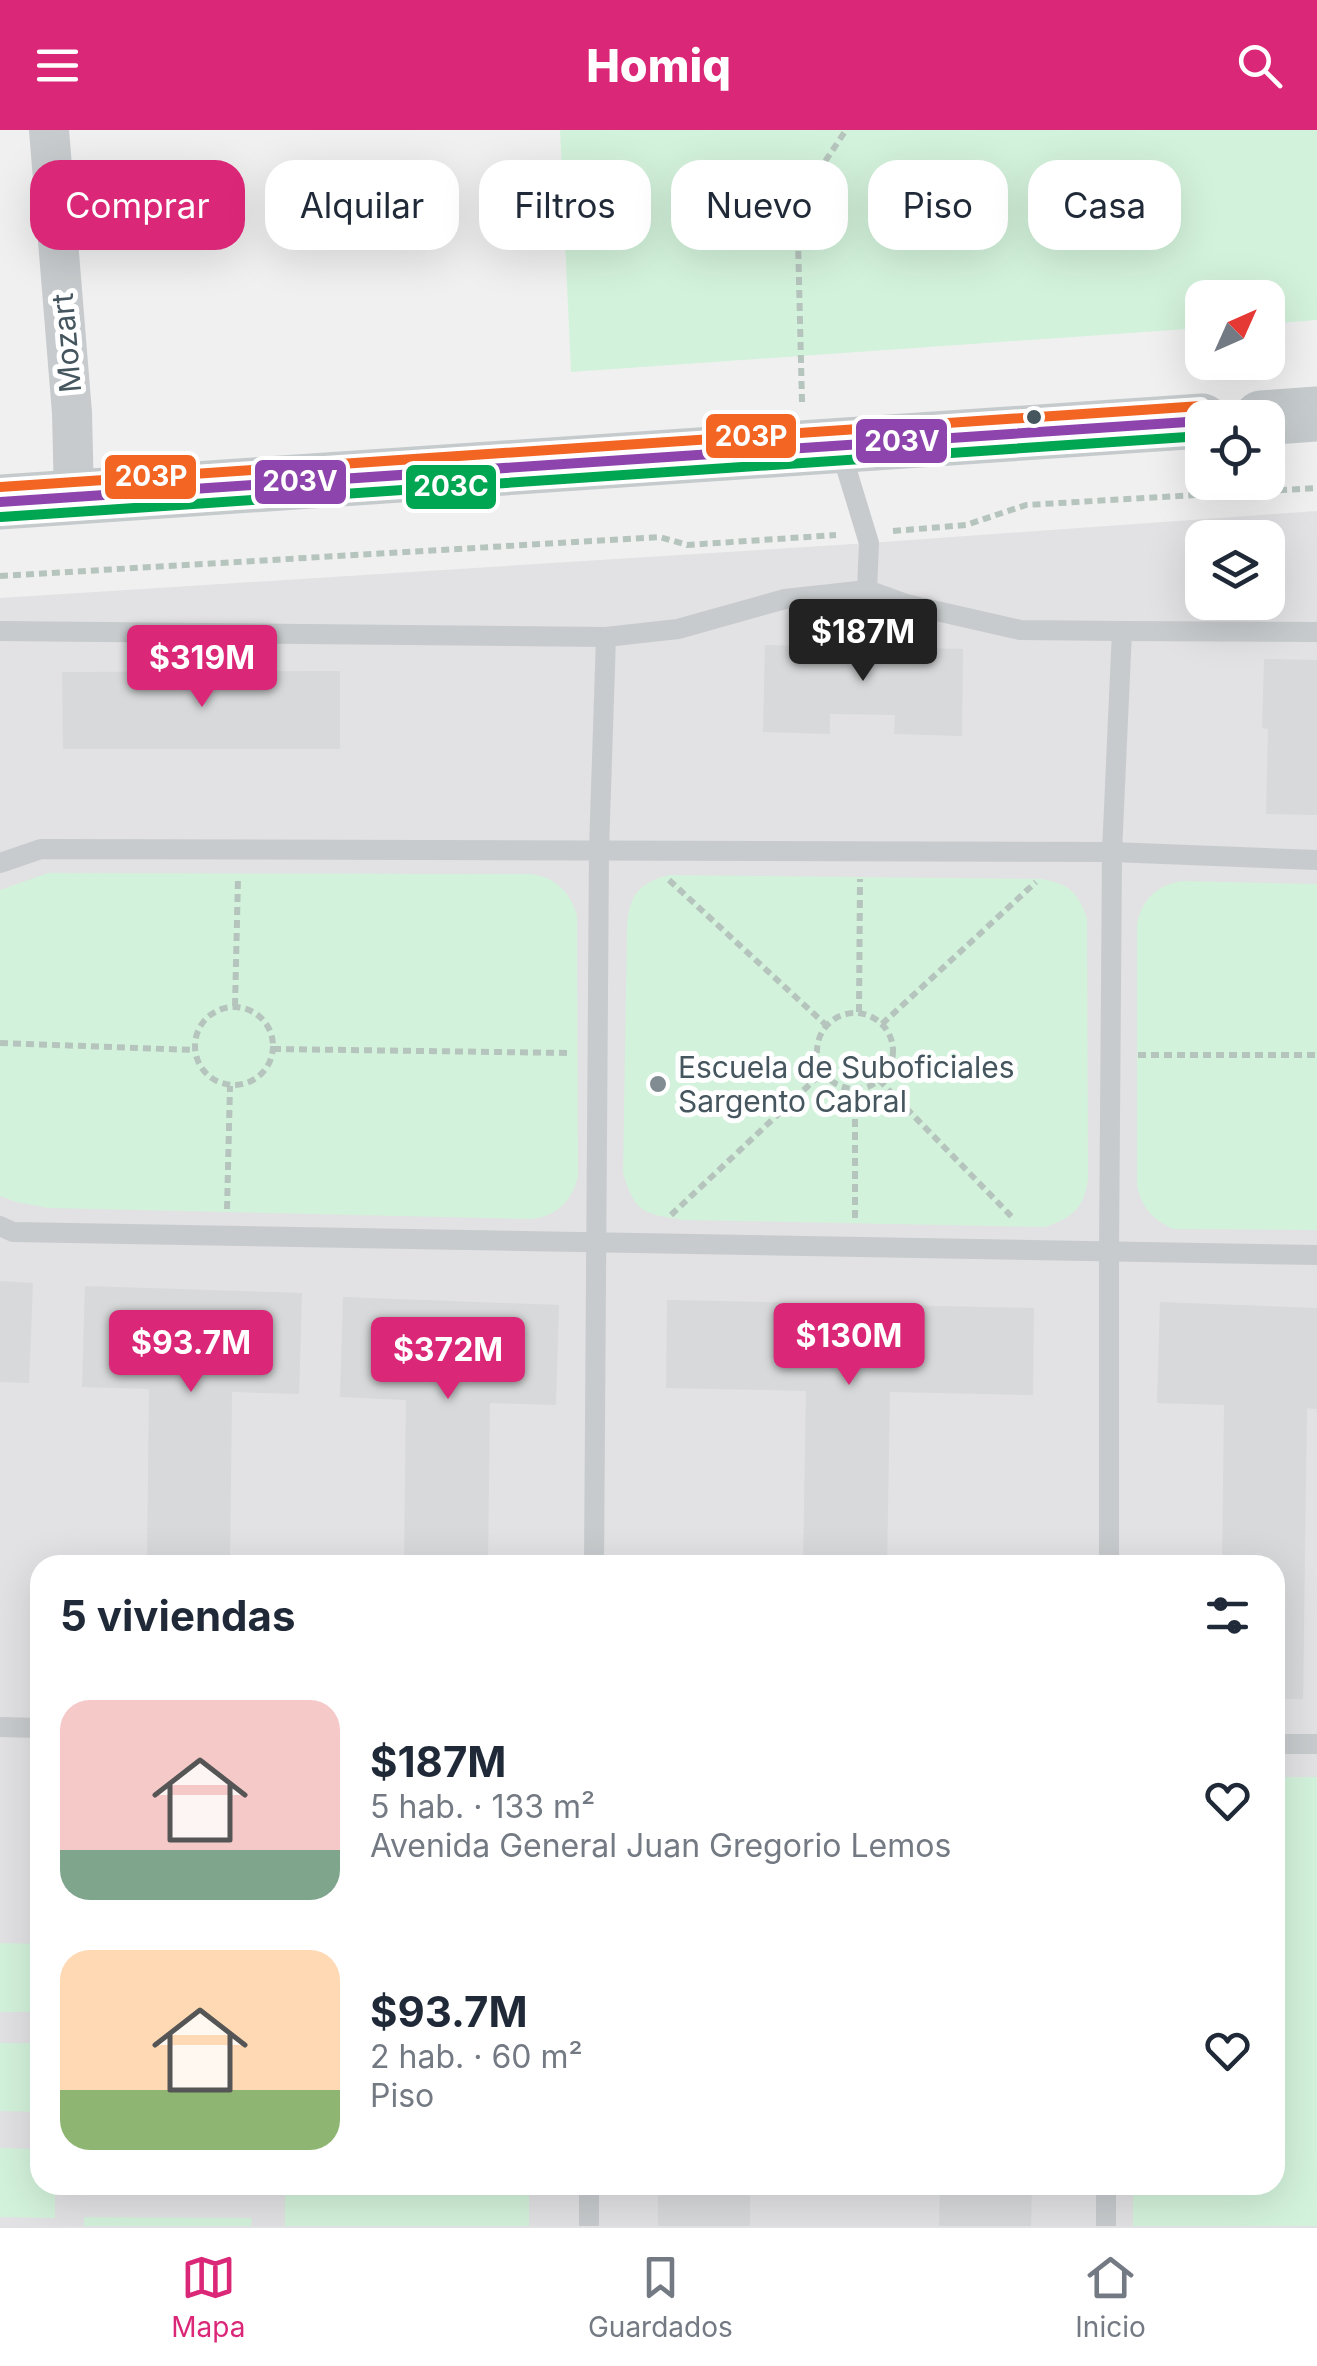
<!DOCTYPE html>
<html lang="es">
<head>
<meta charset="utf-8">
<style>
  body { margin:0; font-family:Inter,sans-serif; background:#f6f6f7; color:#1f2937; height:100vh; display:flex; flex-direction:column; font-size:38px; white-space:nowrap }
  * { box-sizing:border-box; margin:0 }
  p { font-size:32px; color:#747a83 }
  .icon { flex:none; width:55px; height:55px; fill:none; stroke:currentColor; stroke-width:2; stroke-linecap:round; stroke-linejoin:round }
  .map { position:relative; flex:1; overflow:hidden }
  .panel { position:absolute; left:30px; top:1425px; width:1255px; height:640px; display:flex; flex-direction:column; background:#fff; border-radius:30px; box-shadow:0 10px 40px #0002 }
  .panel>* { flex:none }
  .guide { position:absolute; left:30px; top:30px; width:1258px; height:90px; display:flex; gap:20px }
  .needle { width:65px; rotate:45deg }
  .controls { position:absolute; left:1185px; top:150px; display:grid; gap:20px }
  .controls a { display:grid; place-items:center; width:100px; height:100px; border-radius:20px; background:#fff; box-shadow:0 10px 40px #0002; font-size:50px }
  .price { position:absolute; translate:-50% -85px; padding:0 22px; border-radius:10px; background:#db2777; color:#fff; font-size:32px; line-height:65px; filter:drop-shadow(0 2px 5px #0008) }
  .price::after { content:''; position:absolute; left:50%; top:60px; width:30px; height:22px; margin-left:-15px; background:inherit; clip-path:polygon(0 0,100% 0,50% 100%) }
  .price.selected { background:#222; color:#fff }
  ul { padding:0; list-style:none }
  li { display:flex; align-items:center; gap:30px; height:250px; padding:0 30px }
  li span { display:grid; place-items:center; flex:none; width:280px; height:200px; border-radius:30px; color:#555 }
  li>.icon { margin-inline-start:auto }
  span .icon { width:120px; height:120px; fill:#fffc; stroke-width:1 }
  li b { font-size:42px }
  h2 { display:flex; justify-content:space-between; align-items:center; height:120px; padding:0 30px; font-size:42px }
  .pill { padding:0 35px; border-radius:30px; background:#fff; box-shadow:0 10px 40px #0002; font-size:35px; line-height:90px }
  .pill.selected { background:#db2777; color:#fff }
  header { display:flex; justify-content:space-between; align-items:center; height:130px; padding:0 30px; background:#db2777; color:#fff; font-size:45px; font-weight:800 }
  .tabs { display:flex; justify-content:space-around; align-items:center; height:140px; border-top:2px solid #e0e1e3; background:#fff; font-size:28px; color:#747a83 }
  .tabs a { display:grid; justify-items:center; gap:5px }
  .tabs .selected { color:#db2777 }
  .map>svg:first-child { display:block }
</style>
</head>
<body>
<header><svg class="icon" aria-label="menu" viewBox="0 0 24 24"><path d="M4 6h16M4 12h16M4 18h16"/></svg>Homiq<svg class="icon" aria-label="search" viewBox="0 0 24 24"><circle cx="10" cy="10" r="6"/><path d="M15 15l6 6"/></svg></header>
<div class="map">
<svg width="1317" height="2096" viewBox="0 0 1317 2096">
  <rect width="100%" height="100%" fill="#f1f0f0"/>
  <!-- education -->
  <path fill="#e2e1e3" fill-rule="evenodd" d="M 1317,381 L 1317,2096 L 0,2096 L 0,468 L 869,413 ZM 1202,408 L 1268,408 L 1268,472 L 1202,472 ZM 40,1435 L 1275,1435 L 1275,2055 L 40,2055 Z"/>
  <!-- green -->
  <g fill="#d3f2db">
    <path d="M 560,0 L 1317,0 L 1317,190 L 1268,194 L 1268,168 L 1202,168 L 1202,198 L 571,242 Z"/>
    <path d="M 48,743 L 531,744 C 555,747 569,761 577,785 L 578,1046 C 572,1072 555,1088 528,1089 L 48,1078 L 16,1072 L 0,1066 L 0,760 Z"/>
    <path d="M 669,745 L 1042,749 C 1070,754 1078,763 1087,788 L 1088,1048 C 1085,1078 1072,1088 1045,1097 L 683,1090 C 642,1083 636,1084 623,1043 L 627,795 C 630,764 639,753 669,745 Z"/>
    <path d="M 1182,751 L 1317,754 L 1317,1100 L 1173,1099 C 1153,1090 1142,1078 1137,1056 L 1137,793 C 1143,768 1157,755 1182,751 Z"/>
    <path d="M 1275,1647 L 1317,1647 L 1317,2096 L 1133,2096 L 1133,2055 L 1275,2055 Z"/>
    <path d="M 0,1813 L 40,1814 L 40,1882 L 0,1882 Z"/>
    <path d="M 0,1913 L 40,1913 L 40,1982 L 0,1981 Z"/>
    <path d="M 0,2018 L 40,2019 L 40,2055 L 55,2055 L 55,2088 L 0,2087 Z"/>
    <path d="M 285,2058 L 529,2061 L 529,2096 L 285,2096 Z"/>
    <path d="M 84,2087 L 252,2088 L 251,2096 L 84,2096 Z"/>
  </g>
  <!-- building -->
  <g fill="#d8d9da">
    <path d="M 844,487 L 888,488 L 887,517 L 963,519 L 962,606 L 894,604 L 895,585 L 830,584 L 830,604 L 763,602 L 765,515 L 844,517 Z"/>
    <path d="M 1264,529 L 1317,530 L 1317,685 L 1266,684 L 1268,599 L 1262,598 Z"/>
    <path d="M 340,541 L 340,619 L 63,619 L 62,542 Z"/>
    <path d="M 0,1151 L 33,1153 L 29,1253 L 0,1252 Z"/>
    <path d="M 85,1156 L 302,1163 L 299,1264 L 232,1262 L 230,1435 L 147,1435 L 149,1259 L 82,1257 Z"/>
    <path d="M 343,1167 L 559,1175 L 556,1275 L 490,1273 L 488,1435 L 404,1435 L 406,1270 L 340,1267 Z"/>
    <path d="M 667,1170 L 1034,1178 L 1033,1265 L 890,1262 L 887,1435 L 803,1435 L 806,1261 L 666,1258 Z"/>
    <path d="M 1160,1172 L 1317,1178 L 1317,1279 L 1307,1278 L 1303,1569 L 1275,1569 L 1275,1435 L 1222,1435 L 1224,1275 L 1157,1273 Z"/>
    <rect x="658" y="2055" width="92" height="41"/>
    <path d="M 940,2055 L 1032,2055 L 1031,2096 L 939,2096 Z"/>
  </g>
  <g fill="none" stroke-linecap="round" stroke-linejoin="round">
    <!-- path -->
    <g stroke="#b6c4be" stroke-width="6" stroke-dasharray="8 5" stroke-linecap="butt">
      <path d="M 802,272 L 798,110 L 802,77 L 816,45 L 846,0"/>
      <path d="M 893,401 L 966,395 L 1026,375 L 1317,358"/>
      <path d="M 0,446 L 660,407 L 687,415 L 836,405"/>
      <path d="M 669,750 L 826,895"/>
      <path d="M 235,876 L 238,748"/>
      <circle cx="234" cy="916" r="39"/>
      <path d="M 859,882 L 860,749"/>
      <circle cx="855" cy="921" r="38"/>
      <path d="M 882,894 L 1036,752"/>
      <path d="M 0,913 L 194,920"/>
      <path d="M 273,919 L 572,923"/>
      <path d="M 1138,925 L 1317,925"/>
      <path d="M 879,950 L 1014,1089"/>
      <path d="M 227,1079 L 230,956"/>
      <path d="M 671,1085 L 823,942"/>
      <path d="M 855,1088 L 855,959"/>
    </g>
    <!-- lane -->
    <g stroke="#c7cbcd" stroke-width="20">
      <path d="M 840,318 L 869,413 L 867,460"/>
      <path d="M 0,501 L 606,507"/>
      <path d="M 1122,501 L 1317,502"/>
      <path d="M 0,733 L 41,719 L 1112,722 L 1317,730"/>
      <path d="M 0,1096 L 13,1102 L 1317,1125"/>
      <path d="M 594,1435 L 599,720 L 606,507 L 678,499 L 785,469 L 867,460 L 906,474 L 1020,500 L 1122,501 L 1112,722 L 1109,1121 L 1109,1435"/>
      <path d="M 0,1597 L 40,1598"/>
      <path d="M 1275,1614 L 1317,1614"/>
      <path d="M 589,2096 L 589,2055"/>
      <path d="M 1106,2096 L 1106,2055"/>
    </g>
    <!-- street -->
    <path stroke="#c7cbcd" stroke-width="40" d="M 49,0 L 72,283 L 74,367"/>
    <!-- primary -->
    <g stroke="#c5cacc" stroke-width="55">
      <path d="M 1261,288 L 1317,284"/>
      <path d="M 0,372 L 1202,291"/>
    </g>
    <defs>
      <path id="bus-1" d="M 0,372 L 1202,291"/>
      <path id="bus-2" d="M 1,387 L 1202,306"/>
      <path id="bus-3" d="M 0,357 L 1201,276"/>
    </defs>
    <!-- bus-1 casing -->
    <use href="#bus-1" stroke="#fff" stroke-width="18"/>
    <!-- bus-2 casing -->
    <use href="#bus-2" stroke="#fff" stroke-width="18"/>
    <!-- bus-3 casing -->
    <use href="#bus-3" stroke="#fff" stroke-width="18"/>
    <!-- bus-1 -->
    <use href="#bus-1" stroke="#8e44ad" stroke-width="10"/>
    <!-- bus-2 -->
    <use href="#bus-2" stroke="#00a651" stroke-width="10"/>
    <!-- bus-3 -->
    <use href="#bus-3" stroke="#f26522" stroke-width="10"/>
  </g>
  <!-- markers -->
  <circle fill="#45565f" stroke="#fff" stroke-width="4" cx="1034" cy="287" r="9"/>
  <circle fill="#818c92" stroke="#fff" stroke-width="4" cx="658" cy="954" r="10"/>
  <g text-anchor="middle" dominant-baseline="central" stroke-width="10" stroke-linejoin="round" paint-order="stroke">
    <!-- street labels -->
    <g font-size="30" fill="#45565f" stroke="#fff">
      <text transform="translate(66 213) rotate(-95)">Mozart</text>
    </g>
    <!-- poi labels -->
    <g font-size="30" fill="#45565f" stroke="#fff" text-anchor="start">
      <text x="678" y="937">Escuela de Suboficiales<tspan x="678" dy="34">Sargento Cabral</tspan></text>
    </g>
  </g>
  <g stroke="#fff" stroke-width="4">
    <rect x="704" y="282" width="94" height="48" rx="10" fill="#f26522"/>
    <rect x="854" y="287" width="95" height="48" rx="10" fill="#8e44ad"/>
    <rect x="103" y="323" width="95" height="48" rx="10" fill="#f26522"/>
    <rect x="253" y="328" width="95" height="48" rx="10" fill="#8e44ad"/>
    <rect x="404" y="333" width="94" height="48" rx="10" fill="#00a651"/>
  </g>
  <g font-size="28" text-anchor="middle" font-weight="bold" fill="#fff">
    <text x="751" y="316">203P</text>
    <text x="902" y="321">203V</text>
    <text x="151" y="356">203P</text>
    <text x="300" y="361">203V</text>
    <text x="451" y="366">203C</text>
  </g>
</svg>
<div class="controls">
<a><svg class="needle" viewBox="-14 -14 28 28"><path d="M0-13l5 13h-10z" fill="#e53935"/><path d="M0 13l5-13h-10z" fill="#747a83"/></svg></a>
<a><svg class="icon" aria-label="locate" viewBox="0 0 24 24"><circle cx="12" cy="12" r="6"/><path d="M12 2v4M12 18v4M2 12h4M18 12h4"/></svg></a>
<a><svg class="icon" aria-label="layers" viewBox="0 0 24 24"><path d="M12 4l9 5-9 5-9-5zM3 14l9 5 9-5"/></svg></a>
</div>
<b class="price selected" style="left:863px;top:554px">$187M</b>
<b class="price" style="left:202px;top:580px">$319M</b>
<b class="price" style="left:849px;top:1258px">$130M</b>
<b class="price" style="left:191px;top:1265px">$93.7M</b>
<b class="price" style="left:448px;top:1272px">$372M</b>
<div class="guide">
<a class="pill selected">Comprar</a>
<a class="pill">Alquilar</a>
<a class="pill">Filtros</a>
<a class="pill">Nuevo</a>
<a class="pill">Piso</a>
<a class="pill">Casa</a>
</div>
<section class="panel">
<h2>5 viviendas<svg class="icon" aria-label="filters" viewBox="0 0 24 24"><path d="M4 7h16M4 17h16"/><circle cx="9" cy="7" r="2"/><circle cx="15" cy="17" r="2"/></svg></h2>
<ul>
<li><span style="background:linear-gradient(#f6c9c9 75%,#7fa58c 0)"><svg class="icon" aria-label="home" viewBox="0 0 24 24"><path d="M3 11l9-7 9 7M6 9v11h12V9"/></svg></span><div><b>$187M</b><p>5 hab. · 133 m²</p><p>Avenida General Juan Gregorio Lemos</p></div><svg class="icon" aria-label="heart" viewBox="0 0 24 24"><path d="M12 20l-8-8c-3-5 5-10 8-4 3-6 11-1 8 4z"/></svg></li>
<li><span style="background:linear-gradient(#ffd9b3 70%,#8fb573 0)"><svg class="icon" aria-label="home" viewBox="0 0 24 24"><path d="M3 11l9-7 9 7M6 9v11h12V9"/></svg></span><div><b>$93.7M</b><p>2 hab. · 60 m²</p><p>Piso</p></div><svg class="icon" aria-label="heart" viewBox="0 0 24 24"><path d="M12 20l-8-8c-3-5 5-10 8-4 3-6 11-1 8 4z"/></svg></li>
</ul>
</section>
</div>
<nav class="tabs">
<a class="selected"><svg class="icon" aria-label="map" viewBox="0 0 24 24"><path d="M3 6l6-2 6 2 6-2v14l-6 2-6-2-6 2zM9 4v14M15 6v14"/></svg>Mapa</a>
<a><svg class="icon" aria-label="saved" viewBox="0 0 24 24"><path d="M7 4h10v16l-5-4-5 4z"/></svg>Guardados</a>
<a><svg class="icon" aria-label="home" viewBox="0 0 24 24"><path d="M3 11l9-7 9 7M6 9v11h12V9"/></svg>Inicio</a>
</nav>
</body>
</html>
